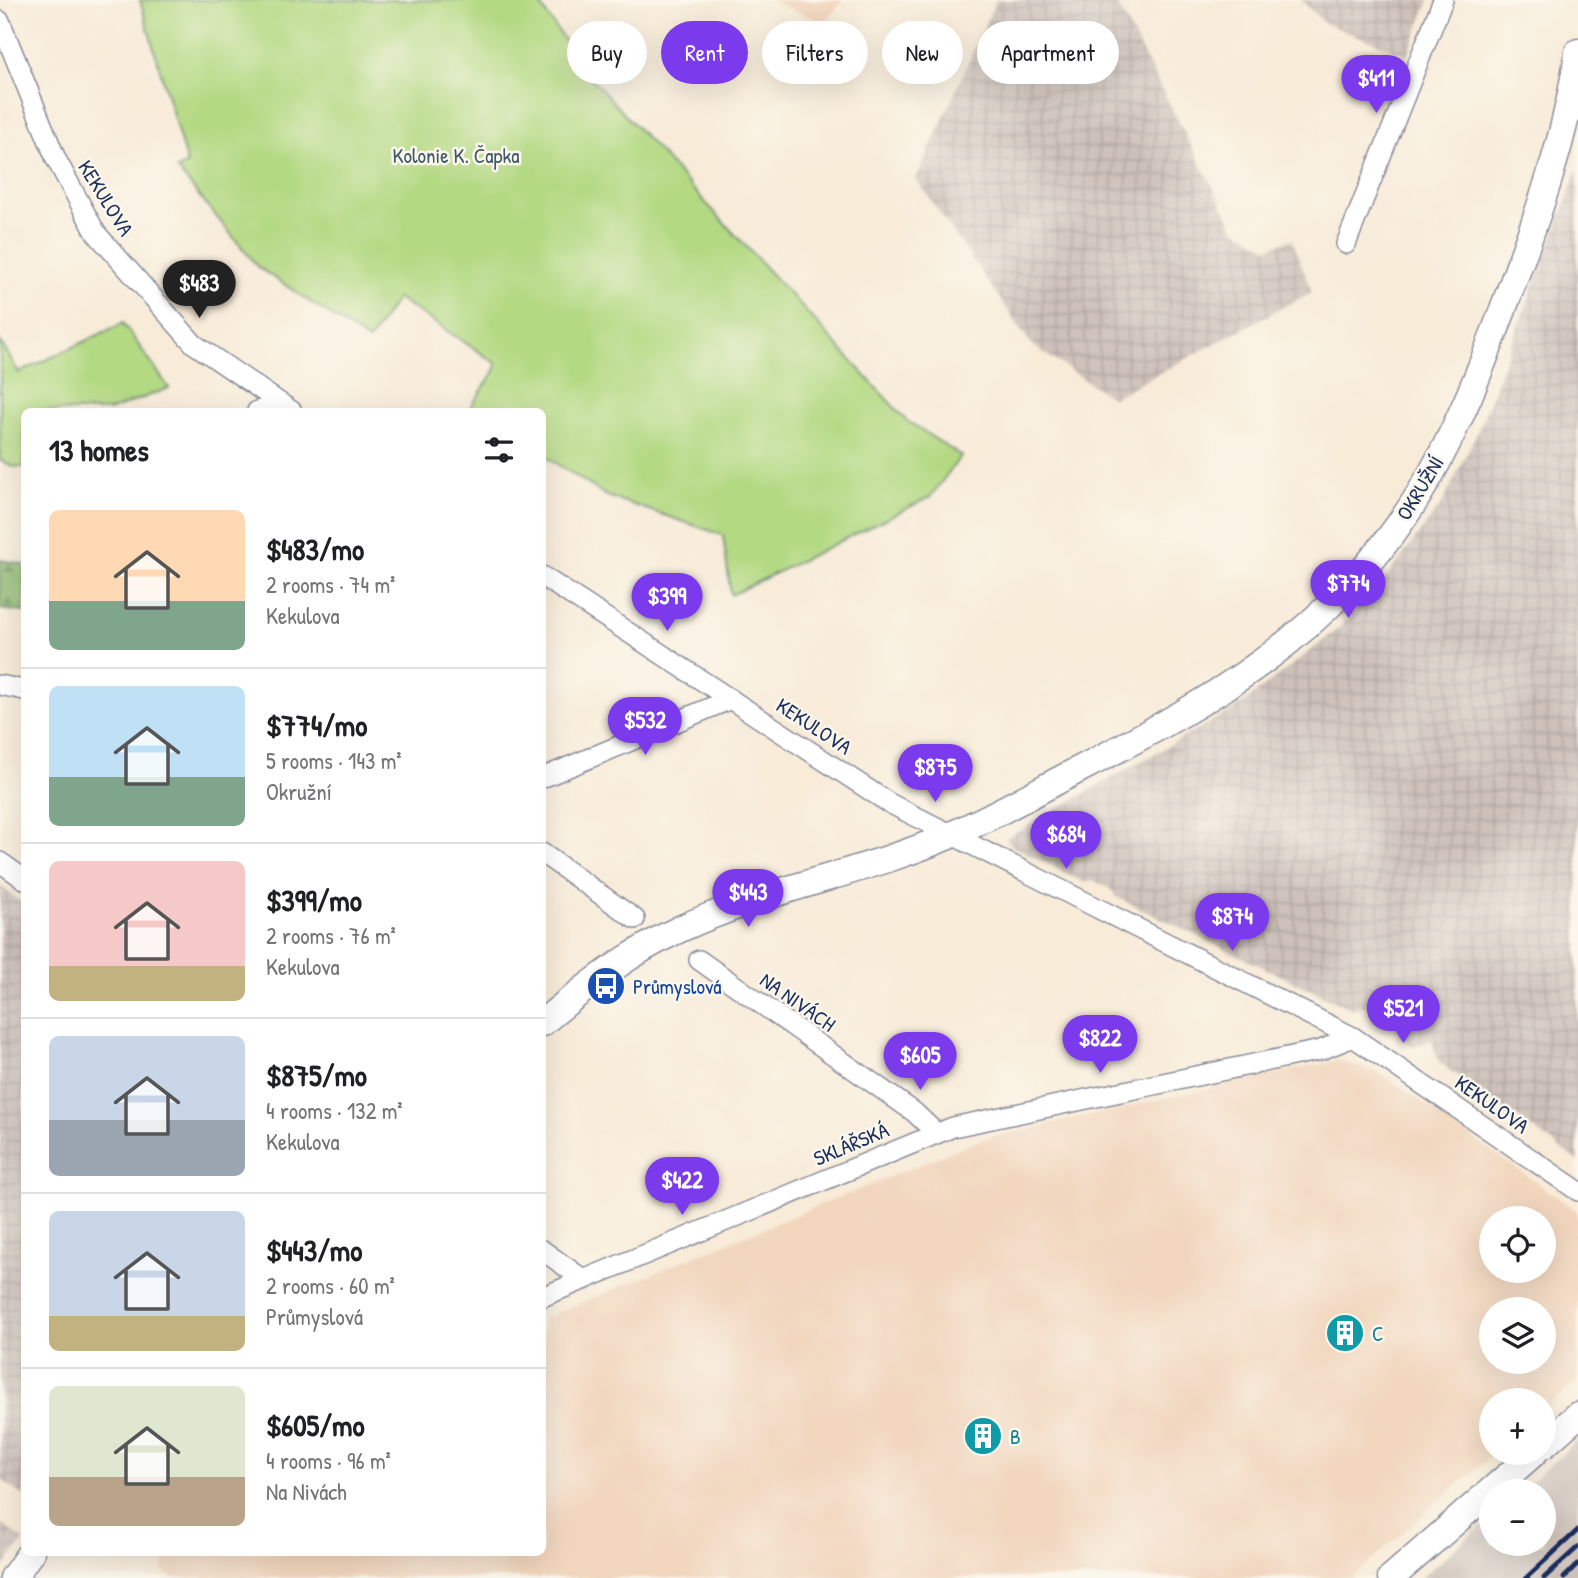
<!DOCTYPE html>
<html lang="en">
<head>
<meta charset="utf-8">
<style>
  body { margin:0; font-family:"Patrick Hand",sans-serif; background:#f6f6f6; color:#202124; height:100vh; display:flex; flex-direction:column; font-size:26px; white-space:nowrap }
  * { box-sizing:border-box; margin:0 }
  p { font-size:23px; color:#757577 }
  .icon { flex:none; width:38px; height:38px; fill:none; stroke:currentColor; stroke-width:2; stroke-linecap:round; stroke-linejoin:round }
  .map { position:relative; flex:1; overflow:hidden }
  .side { position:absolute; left:21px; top:408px; width:525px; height:1148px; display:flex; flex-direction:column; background:#fff; border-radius:10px; box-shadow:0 7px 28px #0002 }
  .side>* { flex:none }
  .top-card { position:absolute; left:567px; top:21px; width:665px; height:63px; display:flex; gap:14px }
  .tools { position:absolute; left:1479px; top:1206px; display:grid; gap:14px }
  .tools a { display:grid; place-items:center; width:77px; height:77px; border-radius:50%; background:#fff; box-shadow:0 7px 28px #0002; font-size:35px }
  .price { position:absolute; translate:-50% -60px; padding:0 16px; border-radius:24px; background:#7c3aed; color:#fff; font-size:23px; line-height:46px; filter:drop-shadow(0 2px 4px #0008) }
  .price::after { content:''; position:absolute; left:50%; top:42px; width:21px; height:16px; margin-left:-10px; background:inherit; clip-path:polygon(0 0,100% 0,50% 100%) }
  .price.selected { background:#222; color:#fff }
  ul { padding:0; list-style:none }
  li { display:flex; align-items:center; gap:21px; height:175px; padding:0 28px }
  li+li { border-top:2px solid #e0e0e0 }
  li span { display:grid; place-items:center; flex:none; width:196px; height:140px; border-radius:10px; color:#555 }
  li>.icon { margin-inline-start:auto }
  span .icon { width:84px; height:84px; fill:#fffc; stroke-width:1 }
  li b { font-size:30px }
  h2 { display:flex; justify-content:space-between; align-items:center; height:84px; padding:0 28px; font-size:30px }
  .tag { padding:0 24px; border-radius:32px; background:#fff; box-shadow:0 7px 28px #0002; font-size:24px; line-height:63px }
  .tag.selected { background:#7c3aed; color:#fff }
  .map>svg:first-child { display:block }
</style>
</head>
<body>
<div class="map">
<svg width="1578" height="1578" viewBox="0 0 1578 1578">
  <defs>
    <pattern id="industrial-grid" width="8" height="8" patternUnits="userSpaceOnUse" patternTransform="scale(1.75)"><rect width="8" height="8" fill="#cec1ba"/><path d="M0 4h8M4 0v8" fill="none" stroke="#b0a6a2"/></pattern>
    <pattern id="forest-firs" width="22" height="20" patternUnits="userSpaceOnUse" patternTransform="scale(1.75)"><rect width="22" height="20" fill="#8fb971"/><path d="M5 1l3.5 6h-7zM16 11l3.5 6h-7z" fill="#749760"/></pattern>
  </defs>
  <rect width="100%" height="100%" fill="#fbf7ec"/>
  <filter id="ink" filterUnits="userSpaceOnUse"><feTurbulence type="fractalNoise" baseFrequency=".0143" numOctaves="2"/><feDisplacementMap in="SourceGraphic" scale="14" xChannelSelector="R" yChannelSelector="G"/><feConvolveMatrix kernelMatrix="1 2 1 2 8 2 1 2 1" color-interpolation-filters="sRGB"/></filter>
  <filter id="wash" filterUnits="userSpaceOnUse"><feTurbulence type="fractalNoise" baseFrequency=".00686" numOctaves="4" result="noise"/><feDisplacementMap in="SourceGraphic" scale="28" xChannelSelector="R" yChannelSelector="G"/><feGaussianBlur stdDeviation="1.57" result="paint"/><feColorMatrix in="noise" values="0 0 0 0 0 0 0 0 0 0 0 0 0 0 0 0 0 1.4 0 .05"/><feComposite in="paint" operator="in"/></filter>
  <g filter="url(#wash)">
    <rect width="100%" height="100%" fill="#f8ebd8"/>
    <!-- built -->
    <g fill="#f1d5bd" fill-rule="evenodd">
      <path d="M 769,0 L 843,0 L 825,23 Z"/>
      <path d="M 1338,1060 L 1382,1074 L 1578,1212 L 1578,1380 L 1544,1410 L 1544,1400 L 1491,1400 L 1491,1452 L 1495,1453 L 1351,1578 L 173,1578 L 162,1571 L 166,1552 L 542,1552 L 543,1318 L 982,1139 ZM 1491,1218 L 1544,1218 L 1544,1270 L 1491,1270 ZM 1544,1309 L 1544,1362 L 1491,1362 L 1491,1309 Z"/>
    </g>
    <!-- industrial -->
    <g fill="url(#industrial-grid)">
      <path d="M 996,0 L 1115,0 L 1235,229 L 1268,248 L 1292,239 L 1312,292 L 1112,398 L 1032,345 L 916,179 Z"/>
      <path d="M 1301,0 L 1429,0 L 1408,55 L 1324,23 Z"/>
      <path d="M 1578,170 L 1578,1161 L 1439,1062 L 1432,1040 L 1413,1046 L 1398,1035 L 1408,1019 L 1425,1019 L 1422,996 L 1351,1009 L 1116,897 L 1112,890 L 1093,880 L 1085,883 L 1012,846 L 1006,838 L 1242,704 L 1338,629 L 1384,580 L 1443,502 L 1479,428 Z"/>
      <path d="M 0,886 L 24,904 L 24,1496 L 0,1479 Z"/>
      <path d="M 0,1523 L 24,1540 L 0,1572 Z"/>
    </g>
    <!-- railway -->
    <path fill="#cec1ba" d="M 1578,1440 L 1578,1578 L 1421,1578 L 1491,1517 L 1491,1544 L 1544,1544 L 1544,1491 L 1520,1491 Z"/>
    <!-- forest -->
    <path fill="url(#forest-firs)" stroke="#557468" stroke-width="2" d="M 0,560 L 24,564 L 24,612 L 0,609 Z"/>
    <!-- garden -->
    <g fill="#b4d983" stroke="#688470" stroke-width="2">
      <path d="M 140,0 L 537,0 L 588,75 L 906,420 L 961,456 L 930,497 L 731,595 L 723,535 L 607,496 L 543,455 L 542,411 L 475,411 L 470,408 L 496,369 L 496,363 L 397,298 L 369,341 L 258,267 L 177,169 L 187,164 Z"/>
      <path d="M 123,323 L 169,388 L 109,411 L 24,411 L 24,467 L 14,467 L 0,460 L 0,341 L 19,373 Z"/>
    </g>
  </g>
  <g filter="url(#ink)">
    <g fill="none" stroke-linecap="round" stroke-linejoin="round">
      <defs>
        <g id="street">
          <path d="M 0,21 L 56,159 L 96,233 L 194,344 L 292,411"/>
          <path d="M 1346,244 L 1443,0"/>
          <path d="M 257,411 L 280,404"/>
          <path d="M 542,576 L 889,803 L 1353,1037 L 1578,1191"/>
          <path d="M 0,685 L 24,690"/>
          <path d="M 542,778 L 731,699"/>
          <path d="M 542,853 L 635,919"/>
          <path d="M 0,862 L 24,879"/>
          <path d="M 699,960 L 914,1112 L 936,1133"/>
          <path d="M 542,1250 L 584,1280"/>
          <path d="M 542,1297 L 953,1127 L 1321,1050 L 1353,1037"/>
        </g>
        <g id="secondary">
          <path d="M 542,1023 C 585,987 630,952 680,929 C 768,888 866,873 953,834 C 997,815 1039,790 1082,768 C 1215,699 1326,636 1411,507 C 1454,441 1482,367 1509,293 C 1538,215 1567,135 1578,52"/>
          <path d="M 1544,1445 L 1578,1415"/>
          <path d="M 13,1578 L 31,1552"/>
          <path d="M 1391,1578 L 1535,1452"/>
        </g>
      </defs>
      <!-- street casing -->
      <use href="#street" stroke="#8a8d9b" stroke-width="22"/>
      <!-- secondary casing -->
      <use href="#secondary" stroke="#8a8d9b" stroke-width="29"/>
      <!-- street -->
      <use href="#street" stroke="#fff" stroke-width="19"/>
      <!-- secondary -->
      <use href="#secondary" stroke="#fff" stroke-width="26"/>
      <!-- rail -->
      <g stroke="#1b2f5e" stroke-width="5">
        <path d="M 1526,1578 L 1578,1530"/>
        <path d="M 1544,1578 L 1578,1547"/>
        <path d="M 1564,1578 L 1578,1564"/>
      </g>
    </g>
  </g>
  <!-- icons -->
  <defs>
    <symbol id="bus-disc" viewBox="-11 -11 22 22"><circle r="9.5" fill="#1a4fb4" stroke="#fbf7ec"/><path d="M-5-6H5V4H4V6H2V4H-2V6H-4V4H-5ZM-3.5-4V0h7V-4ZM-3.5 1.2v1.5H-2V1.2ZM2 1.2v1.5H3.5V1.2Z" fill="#fff"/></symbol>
    <symbol id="building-disc" viewBox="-11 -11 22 22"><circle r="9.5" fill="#0f9aa8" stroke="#fbf7ec"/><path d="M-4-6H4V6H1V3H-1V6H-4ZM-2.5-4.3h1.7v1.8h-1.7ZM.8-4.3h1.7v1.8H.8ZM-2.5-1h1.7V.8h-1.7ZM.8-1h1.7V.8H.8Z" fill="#fff"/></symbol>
  </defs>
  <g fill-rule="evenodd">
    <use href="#bus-disc" x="584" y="964" width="44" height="44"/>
    <use href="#building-disc" x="1323" y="1311" width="44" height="44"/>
    <use href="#building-disc" x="961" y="1414" width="44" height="44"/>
  </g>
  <g text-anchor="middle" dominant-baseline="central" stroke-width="5" stroke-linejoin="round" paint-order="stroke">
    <!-- park labels -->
    <g font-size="21" fill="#415a67" stroke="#fbf7ec">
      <text x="456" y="155">Kolonie K. Čapka</text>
    </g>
    <!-- street labels -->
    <g font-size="21" fill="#1b2f5e" stroke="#fbf7ec">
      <text transform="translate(106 198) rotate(58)">KEKULOVA</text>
      <text transform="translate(1420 488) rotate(-59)">OKRUŽNÍ</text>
      <text transform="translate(814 726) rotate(33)">KEKULOVA</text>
      <text transform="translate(798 1002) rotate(35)">NA NIVÁCH</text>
      <text transform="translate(1492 1104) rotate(35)">KEKULOVA</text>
      <text transform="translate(851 1144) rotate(-23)">SKLÁŘSKÁ</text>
    </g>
    <!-- transit labels -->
    <g font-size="21" fill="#164399" stroke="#fbf7ec" text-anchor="start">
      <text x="633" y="986">Průmyslová</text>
    </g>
    <!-- culture labels -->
    <g font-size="21" fill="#0d838f" stroke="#fbf7ec" text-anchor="start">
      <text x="1372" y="1333">C</text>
      <text x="1010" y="1436">B</text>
    </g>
  </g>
</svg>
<div class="tools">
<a><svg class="icon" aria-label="locate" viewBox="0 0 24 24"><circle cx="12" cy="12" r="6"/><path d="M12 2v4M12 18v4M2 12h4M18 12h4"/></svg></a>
<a><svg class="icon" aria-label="layers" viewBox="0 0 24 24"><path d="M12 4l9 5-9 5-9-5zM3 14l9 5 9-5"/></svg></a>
<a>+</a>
<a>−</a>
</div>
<b class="price" style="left:1376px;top:115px">$411</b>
<b class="price selected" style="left:199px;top:320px">$483</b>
<b class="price" style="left:1348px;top:620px">$774</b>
<b class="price" style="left:667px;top:633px">$399</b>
<b class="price" style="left:645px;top:757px">$532</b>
<b class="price" style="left:935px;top:804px">$875</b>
<b class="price" style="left:1066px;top:871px">$684</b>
<b class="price" style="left:748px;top:929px">$443</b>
<b class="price" style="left:1232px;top:953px">$874</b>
<b class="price" style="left:1403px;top:1045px">$521</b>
<b class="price" style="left:1100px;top:1075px">$822</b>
<b class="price" style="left:920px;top:1092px">$605</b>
<b class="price" style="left:682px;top:1217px">$422</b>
<div class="top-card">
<a class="tag">Buy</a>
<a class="tag selected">Rent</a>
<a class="tag">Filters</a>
<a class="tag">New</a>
<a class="tag">Apartment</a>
</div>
<section class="side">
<h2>13 homes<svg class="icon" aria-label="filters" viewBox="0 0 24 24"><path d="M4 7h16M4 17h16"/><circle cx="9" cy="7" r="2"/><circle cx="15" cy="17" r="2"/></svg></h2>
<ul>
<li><span style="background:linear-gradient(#ffd9b3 65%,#7fa58c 0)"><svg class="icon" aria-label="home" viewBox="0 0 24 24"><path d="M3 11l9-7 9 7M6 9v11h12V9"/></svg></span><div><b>$483/mo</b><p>2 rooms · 74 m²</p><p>Kekulova</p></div></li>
<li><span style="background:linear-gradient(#bfe0f5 65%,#7fa58c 0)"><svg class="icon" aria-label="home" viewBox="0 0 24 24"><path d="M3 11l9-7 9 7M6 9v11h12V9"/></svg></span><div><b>$774/mo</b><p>5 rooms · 143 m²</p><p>Okružní</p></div></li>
<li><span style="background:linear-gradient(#f6c9c9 75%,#c2b280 0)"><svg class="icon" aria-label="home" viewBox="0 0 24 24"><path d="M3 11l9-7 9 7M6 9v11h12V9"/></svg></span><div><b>$399/mo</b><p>2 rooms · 76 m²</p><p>Kekulova</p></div></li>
<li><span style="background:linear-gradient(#c9d6e8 60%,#9aa5b1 0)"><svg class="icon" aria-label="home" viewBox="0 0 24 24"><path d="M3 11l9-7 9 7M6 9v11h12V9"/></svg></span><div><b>$875/mo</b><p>4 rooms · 132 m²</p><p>Kekulova</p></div></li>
<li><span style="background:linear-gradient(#c9d6e8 75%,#c2b280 0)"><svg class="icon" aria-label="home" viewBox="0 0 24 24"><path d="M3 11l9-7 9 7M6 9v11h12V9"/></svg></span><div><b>$443/mo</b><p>2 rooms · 60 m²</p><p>Průmyslová</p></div></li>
<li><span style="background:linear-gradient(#dfe7d0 65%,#b9a48a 0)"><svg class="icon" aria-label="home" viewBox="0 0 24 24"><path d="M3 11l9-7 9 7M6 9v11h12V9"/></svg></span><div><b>$605/mo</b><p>4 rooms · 96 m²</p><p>Na Nivách</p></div></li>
</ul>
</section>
</div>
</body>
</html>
